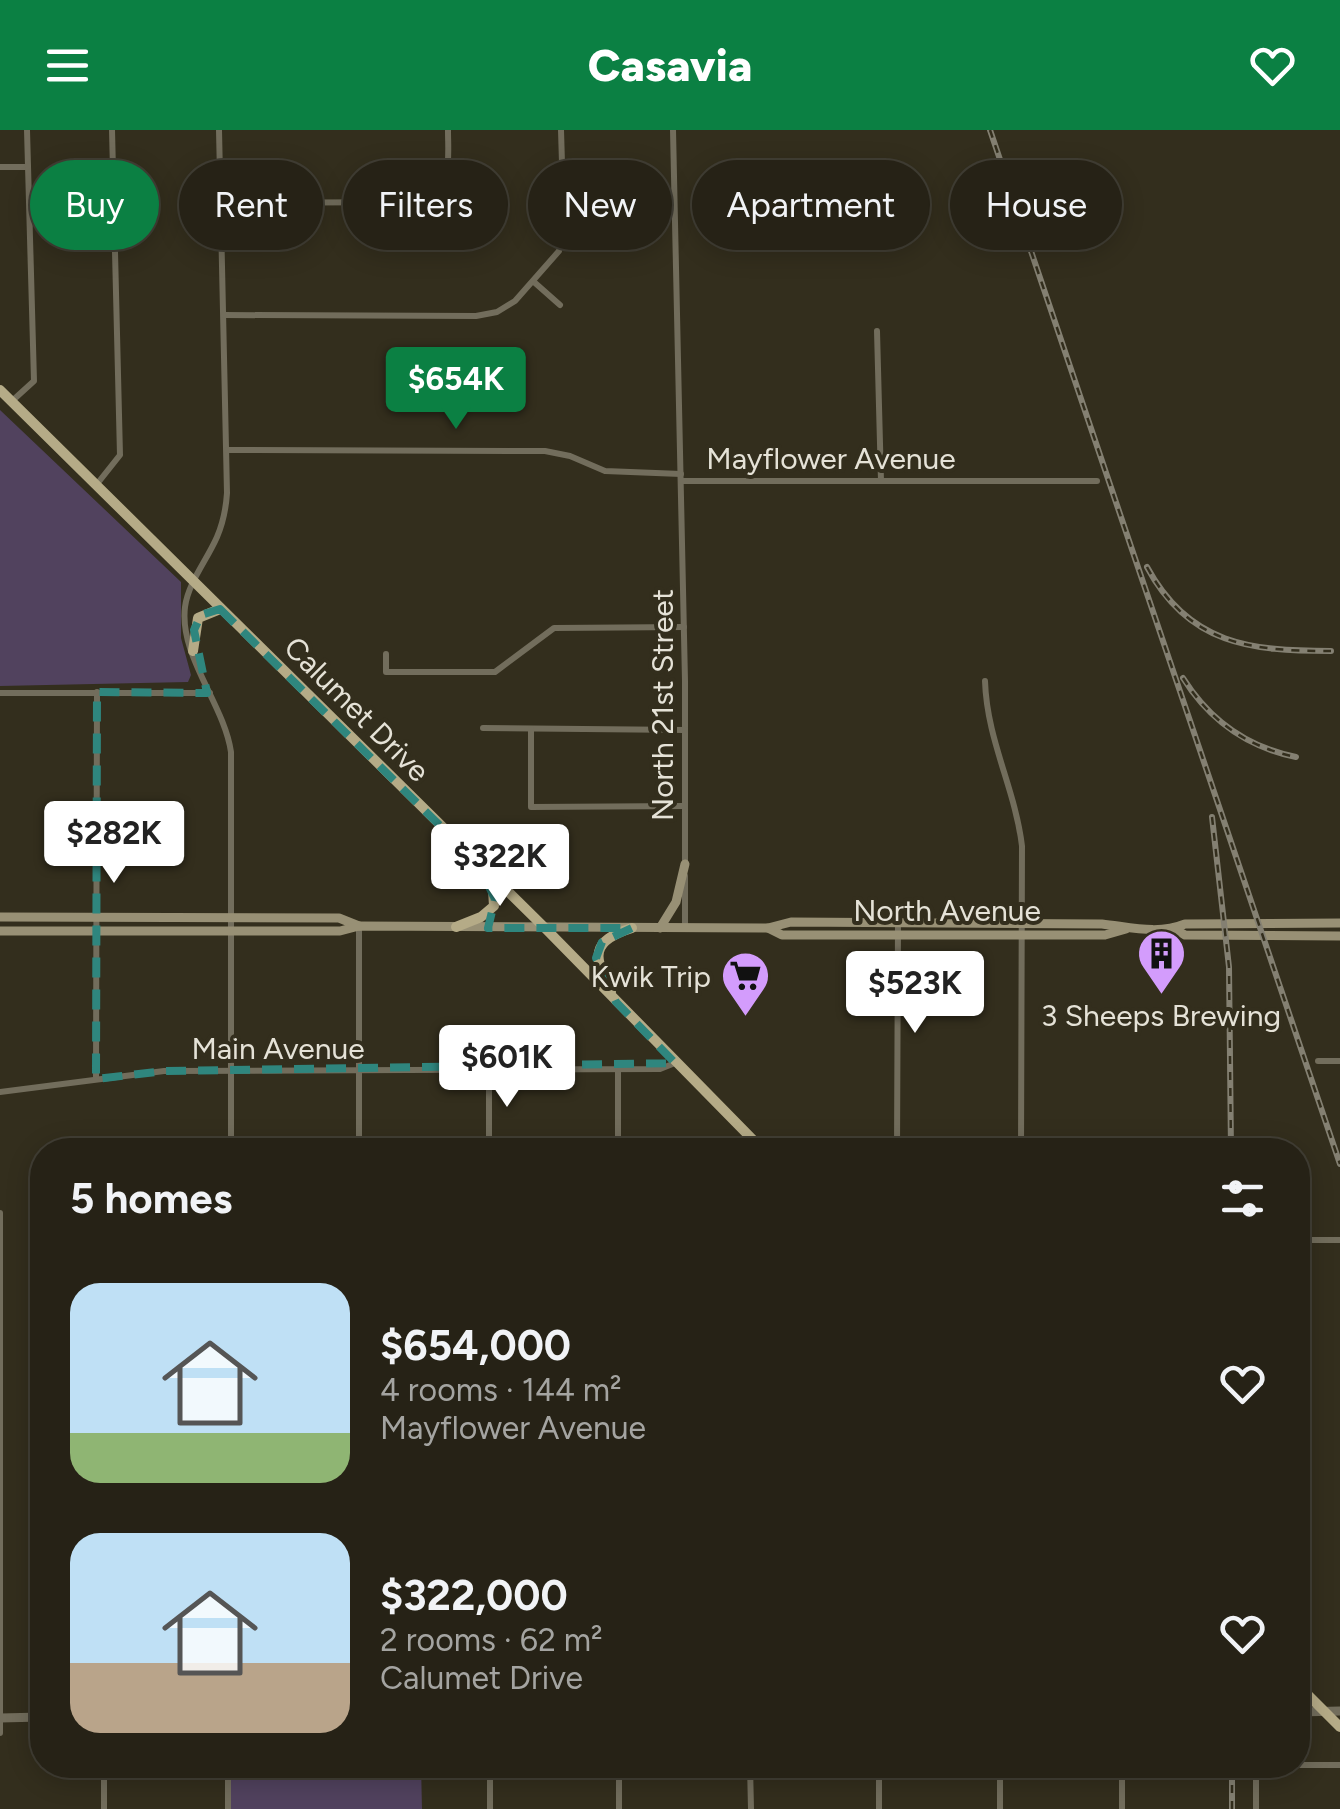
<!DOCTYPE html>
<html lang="en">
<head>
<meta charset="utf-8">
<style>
  body { margin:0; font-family:Figtree,sans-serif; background:#2e2a1f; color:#f1f3f6; height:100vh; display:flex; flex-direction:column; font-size:38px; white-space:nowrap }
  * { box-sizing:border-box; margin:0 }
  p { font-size:32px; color:#a4a4a1 }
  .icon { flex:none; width:55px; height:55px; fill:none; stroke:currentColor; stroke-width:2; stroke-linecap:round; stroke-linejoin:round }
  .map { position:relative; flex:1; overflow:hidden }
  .details { position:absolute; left:30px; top:1008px; width:1280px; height:640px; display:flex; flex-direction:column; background:#262216; border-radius:40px; box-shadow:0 5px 25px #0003,0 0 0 2px #423f35 }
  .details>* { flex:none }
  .guide { position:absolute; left:30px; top:30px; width:1280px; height:90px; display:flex; gap:20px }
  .price { position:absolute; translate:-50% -85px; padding:0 22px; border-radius:10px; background:#fff; color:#222; font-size:32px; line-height:65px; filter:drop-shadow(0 2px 5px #0008) }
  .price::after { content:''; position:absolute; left:50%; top:60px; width:30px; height:22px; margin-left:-15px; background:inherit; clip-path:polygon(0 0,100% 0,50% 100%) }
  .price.active { background:#0b8043; color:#fff }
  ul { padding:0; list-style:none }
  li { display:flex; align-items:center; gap:30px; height:250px; padding:0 40px }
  li span { display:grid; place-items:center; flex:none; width:280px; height:200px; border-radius:30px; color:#555 }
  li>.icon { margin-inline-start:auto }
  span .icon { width:120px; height:120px; fill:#fffc; stroke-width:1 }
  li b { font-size:42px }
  h2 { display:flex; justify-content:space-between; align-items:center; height:120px; padding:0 40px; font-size:42px }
  .pill { padding:0 35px; border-radius:45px; background:#262216; box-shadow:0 5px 25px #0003,0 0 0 2px #423f35; font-size:35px; line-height:90px }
  .pill.active { background:#0b8043; color:#fff }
  header { display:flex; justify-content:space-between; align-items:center; height:130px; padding:0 40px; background:#0b8043; color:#fff; font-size:45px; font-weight:800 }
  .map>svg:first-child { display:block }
</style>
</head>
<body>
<header><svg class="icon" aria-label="menu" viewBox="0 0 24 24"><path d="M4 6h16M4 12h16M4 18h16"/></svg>Casavia<svg class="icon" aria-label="heart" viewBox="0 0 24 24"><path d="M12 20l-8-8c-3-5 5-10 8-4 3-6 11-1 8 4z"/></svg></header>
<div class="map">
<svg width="1340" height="1679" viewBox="0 0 1340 1679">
  <rect width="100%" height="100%" fill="#332e1d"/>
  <!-- green -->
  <g fill="#51425e">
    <path d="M 0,280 L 181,452 L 181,508 L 191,545 L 188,552 L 0,556 Z"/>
    <path d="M 228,1635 L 421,1635 L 422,1679 L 228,1679 Z"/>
  </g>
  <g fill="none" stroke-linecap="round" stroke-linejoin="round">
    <!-- minor -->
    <g stroke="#726d5c" stroke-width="6">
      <path d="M 219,0 L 227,363 C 226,378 223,393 217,407 C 207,430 188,453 185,477 C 179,526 224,574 231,622 L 231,1020"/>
      <path d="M 673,0 L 685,551 L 685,734"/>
      <path d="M 0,37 L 28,37"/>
      <path d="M 221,73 L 425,72 C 453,57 448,28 448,0"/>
      <path d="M 534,152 L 560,175"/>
      <path d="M 224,185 L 476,186 L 497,182 L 515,171 L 559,121 L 564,100 L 561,0"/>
      <path d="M 877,201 L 881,351"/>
      <path d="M 12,271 L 34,251 L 27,0"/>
      <path d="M 227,320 L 545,321 L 570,326 L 605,341 L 681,344"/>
      <path d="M 681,351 L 1097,351"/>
      <path d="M 97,354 L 120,325 L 112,0"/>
      <path d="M 386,524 L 386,542 L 495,542 L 554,498 L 684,497"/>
      <path d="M 985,551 C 987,611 1015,658 1022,716 L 1021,1020"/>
      <path d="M 0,563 L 210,563"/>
      <path d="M 483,598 L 685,600"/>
      <path d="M 531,599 L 531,677 L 685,676"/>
      <path d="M 685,746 L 685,798"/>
      <path d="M 359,796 L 359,1020"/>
      <path d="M 1318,931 L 1340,931"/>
      <path d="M 618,939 L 618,1020"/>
      <path d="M 489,940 L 489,1020"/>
      <path d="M 96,949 L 97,562"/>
      <path d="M 0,962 L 164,941 L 660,939 L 675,933"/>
      <path d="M 897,1020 L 898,793"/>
      <path d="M 0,1083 L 0,1603"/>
      <path d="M 1298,1110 L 1340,1110"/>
      <path d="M 750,1635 L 751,1679"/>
      <path d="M 879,1635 L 879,1679"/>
      <path d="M 1000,1635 L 1000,1679"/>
      <path d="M 1122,1635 L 1122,1679"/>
      <path d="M 1298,1635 L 1340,1635"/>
      <path d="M 104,1679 L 104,1635"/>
      <path d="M 228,1679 L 228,1635"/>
      <path d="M 490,1679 L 490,1635"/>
      <path d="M 619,1679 L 619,1635"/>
      <path d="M 1256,1679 L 1256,1635"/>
    </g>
    <!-- tertiary -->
    <g stroke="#726d5c" stroke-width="9">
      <path d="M 1298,1582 L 1340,1581"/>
      <path d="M 0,1588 L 42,1587"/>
    </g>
    <!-- secondary -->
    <g stroke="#989075" stroke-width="9">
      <path d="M 0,787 L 339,788 L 359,796"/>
      <path d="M 660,798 L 676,772 L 685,734"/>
      <path d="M 768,798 L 782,805 L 1105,805 L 1126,799"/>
      <path d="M 1174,799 L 1185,805 L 1340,806"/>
      <path d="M 0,801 L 340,801 L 359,796 L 768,798 L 791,792 L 1102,794 C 1130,797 1158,805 1185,794 L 1340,793"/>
    </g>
    <!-- primary -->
    <g stroke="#b5ab87" stroke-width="10">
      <path d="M 0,260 L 545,798 L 763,1020"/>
      <path d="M 193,521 L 198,488 L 220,479"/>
      <path d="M 456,797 L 481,787 L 494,776 L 493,760 L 486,746"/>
      <path d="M 611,862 C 593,827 590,811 632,798"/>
      <path d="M 1298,1555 L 1340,1597"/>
    </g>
    <defs>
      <g id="rail">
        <path d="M 990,0 L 1340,1034"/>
        <path d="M 1147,437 C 1189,515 1251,521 1331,521"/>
        <path d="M 1183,548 C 1210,591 1247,617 1296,627"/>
        <path d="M 1212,687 L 1229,837 L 1231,1020"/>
        <path d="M 1232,1679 L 1232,1635"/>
      </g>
    </defs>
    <!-- rail casing -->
    <use href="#rail" stroke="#848072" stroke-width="6"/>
    <!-- rail -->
    <use href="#rail" stroke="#332e1d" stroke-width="2.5" stroke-dasharray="8" stroke-linecap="butt"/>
  </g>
  <!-- marked area -->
  <path fill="none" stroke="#2f867e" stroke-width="8" stroke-dasharray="20 12" stroke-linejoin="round" d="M 220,479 L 477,732 L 495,769 L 488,798 L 632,798 L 602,812 L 596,828 L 616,872 L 675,933 L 164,941 L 96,949 L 97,562 L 207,563 L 194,500 L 201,485 Z"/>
  <!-- icons -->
  <defs>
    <symbol id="building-pin" viewBox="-11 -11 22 30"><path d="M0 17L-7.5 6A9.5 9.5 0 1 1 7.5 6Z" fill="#d39cfc" stroke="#332e1d"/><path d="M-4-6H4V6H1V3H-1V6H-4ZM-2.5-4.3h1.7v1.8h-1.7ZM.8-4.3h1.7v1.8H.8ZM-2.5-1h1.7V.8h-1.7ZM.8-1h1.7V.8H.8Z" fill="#111"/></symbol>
    <symbol id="supermarket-pin" viewBox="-11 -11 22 30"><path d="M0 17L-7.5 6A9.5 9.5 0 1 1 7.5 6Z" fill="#d39cfc" stroke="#332e1d"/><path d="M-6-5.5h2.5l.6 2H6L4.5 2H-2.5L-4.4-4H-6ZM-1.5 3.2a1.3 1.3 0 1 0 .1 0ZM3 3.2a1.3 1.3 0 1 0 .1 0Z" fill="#111"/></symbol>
  </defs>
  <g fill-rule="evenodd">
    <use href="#building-pin" x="1134" y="796" width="55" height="75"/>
    <use href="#supermarket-pin" x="718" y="818" width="55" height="75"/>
  </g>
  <g text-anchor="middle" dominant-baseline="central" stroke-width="8" stroke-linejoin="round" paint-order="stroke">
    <!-- street labels -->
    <g font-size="30" fill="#e5e2d7" stroke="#332e1d">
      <text x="831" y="328">Mayflower Avenue</text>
      <text transform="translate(662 575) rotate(-90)">North 21st Street</text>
      <text transform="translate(357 579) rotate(45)">Calumet Drive</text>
      <text x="947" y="780">North Avenue</text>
      <text x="278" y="918">Main Avenue</text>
    </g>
    <!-- poi labels -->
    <g font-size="30" fill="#e5e2d7" stroke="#332e1d" text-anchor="end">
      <text x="711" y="846">Kwik Trip</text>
      <text x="1161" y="885" text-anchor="middle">3 Sheeps Brewing</text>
    </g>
  </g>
</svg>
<b class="price active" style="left:456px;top:302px">$654K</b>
<b class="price" style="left:114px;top:756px">$282K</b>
<b class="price" style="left:500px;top:779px">$322K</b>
<b class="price" style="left:915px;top:906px">$523K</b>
<b class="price" style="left:507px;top:980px">$601K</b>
<div class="guide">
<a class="pill active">Buy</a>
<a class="pill">Rent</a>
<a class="pill">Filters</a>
<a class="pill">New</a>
<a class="pill">Apartment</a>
<a class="pill">House</a>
</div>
<section class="details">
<h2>5 homes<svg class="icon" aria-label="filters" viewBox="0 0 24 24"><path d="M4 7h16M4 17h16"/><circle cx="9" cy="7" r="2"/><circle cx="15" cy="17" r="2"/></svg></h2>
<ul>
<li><span style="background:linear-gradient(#bfe0f5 75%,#8fb573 0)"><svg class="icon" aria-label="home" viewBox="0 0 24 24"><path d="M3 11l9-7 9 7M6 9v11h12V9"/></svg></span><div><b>$654,000</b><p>4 rooms · 144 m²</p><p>Mayflower Avenue</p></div><svg class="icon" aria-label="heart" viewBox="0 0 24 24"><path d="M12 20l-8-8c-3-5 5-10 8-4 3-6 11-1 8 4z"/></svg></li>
<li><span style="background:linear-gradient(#bfe0f5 65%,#b9a48a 0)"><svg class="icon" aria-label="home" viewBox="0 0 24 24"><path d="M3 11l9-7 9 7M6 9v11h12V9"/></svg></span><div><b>$322,000</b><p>2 rooms · 62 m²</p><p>Calumet Drive</p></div><svg class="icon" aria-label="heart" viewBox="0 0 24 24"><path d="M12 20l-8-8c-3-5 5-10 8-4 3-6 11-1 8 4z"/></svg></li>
</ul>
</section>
</div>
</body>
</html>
